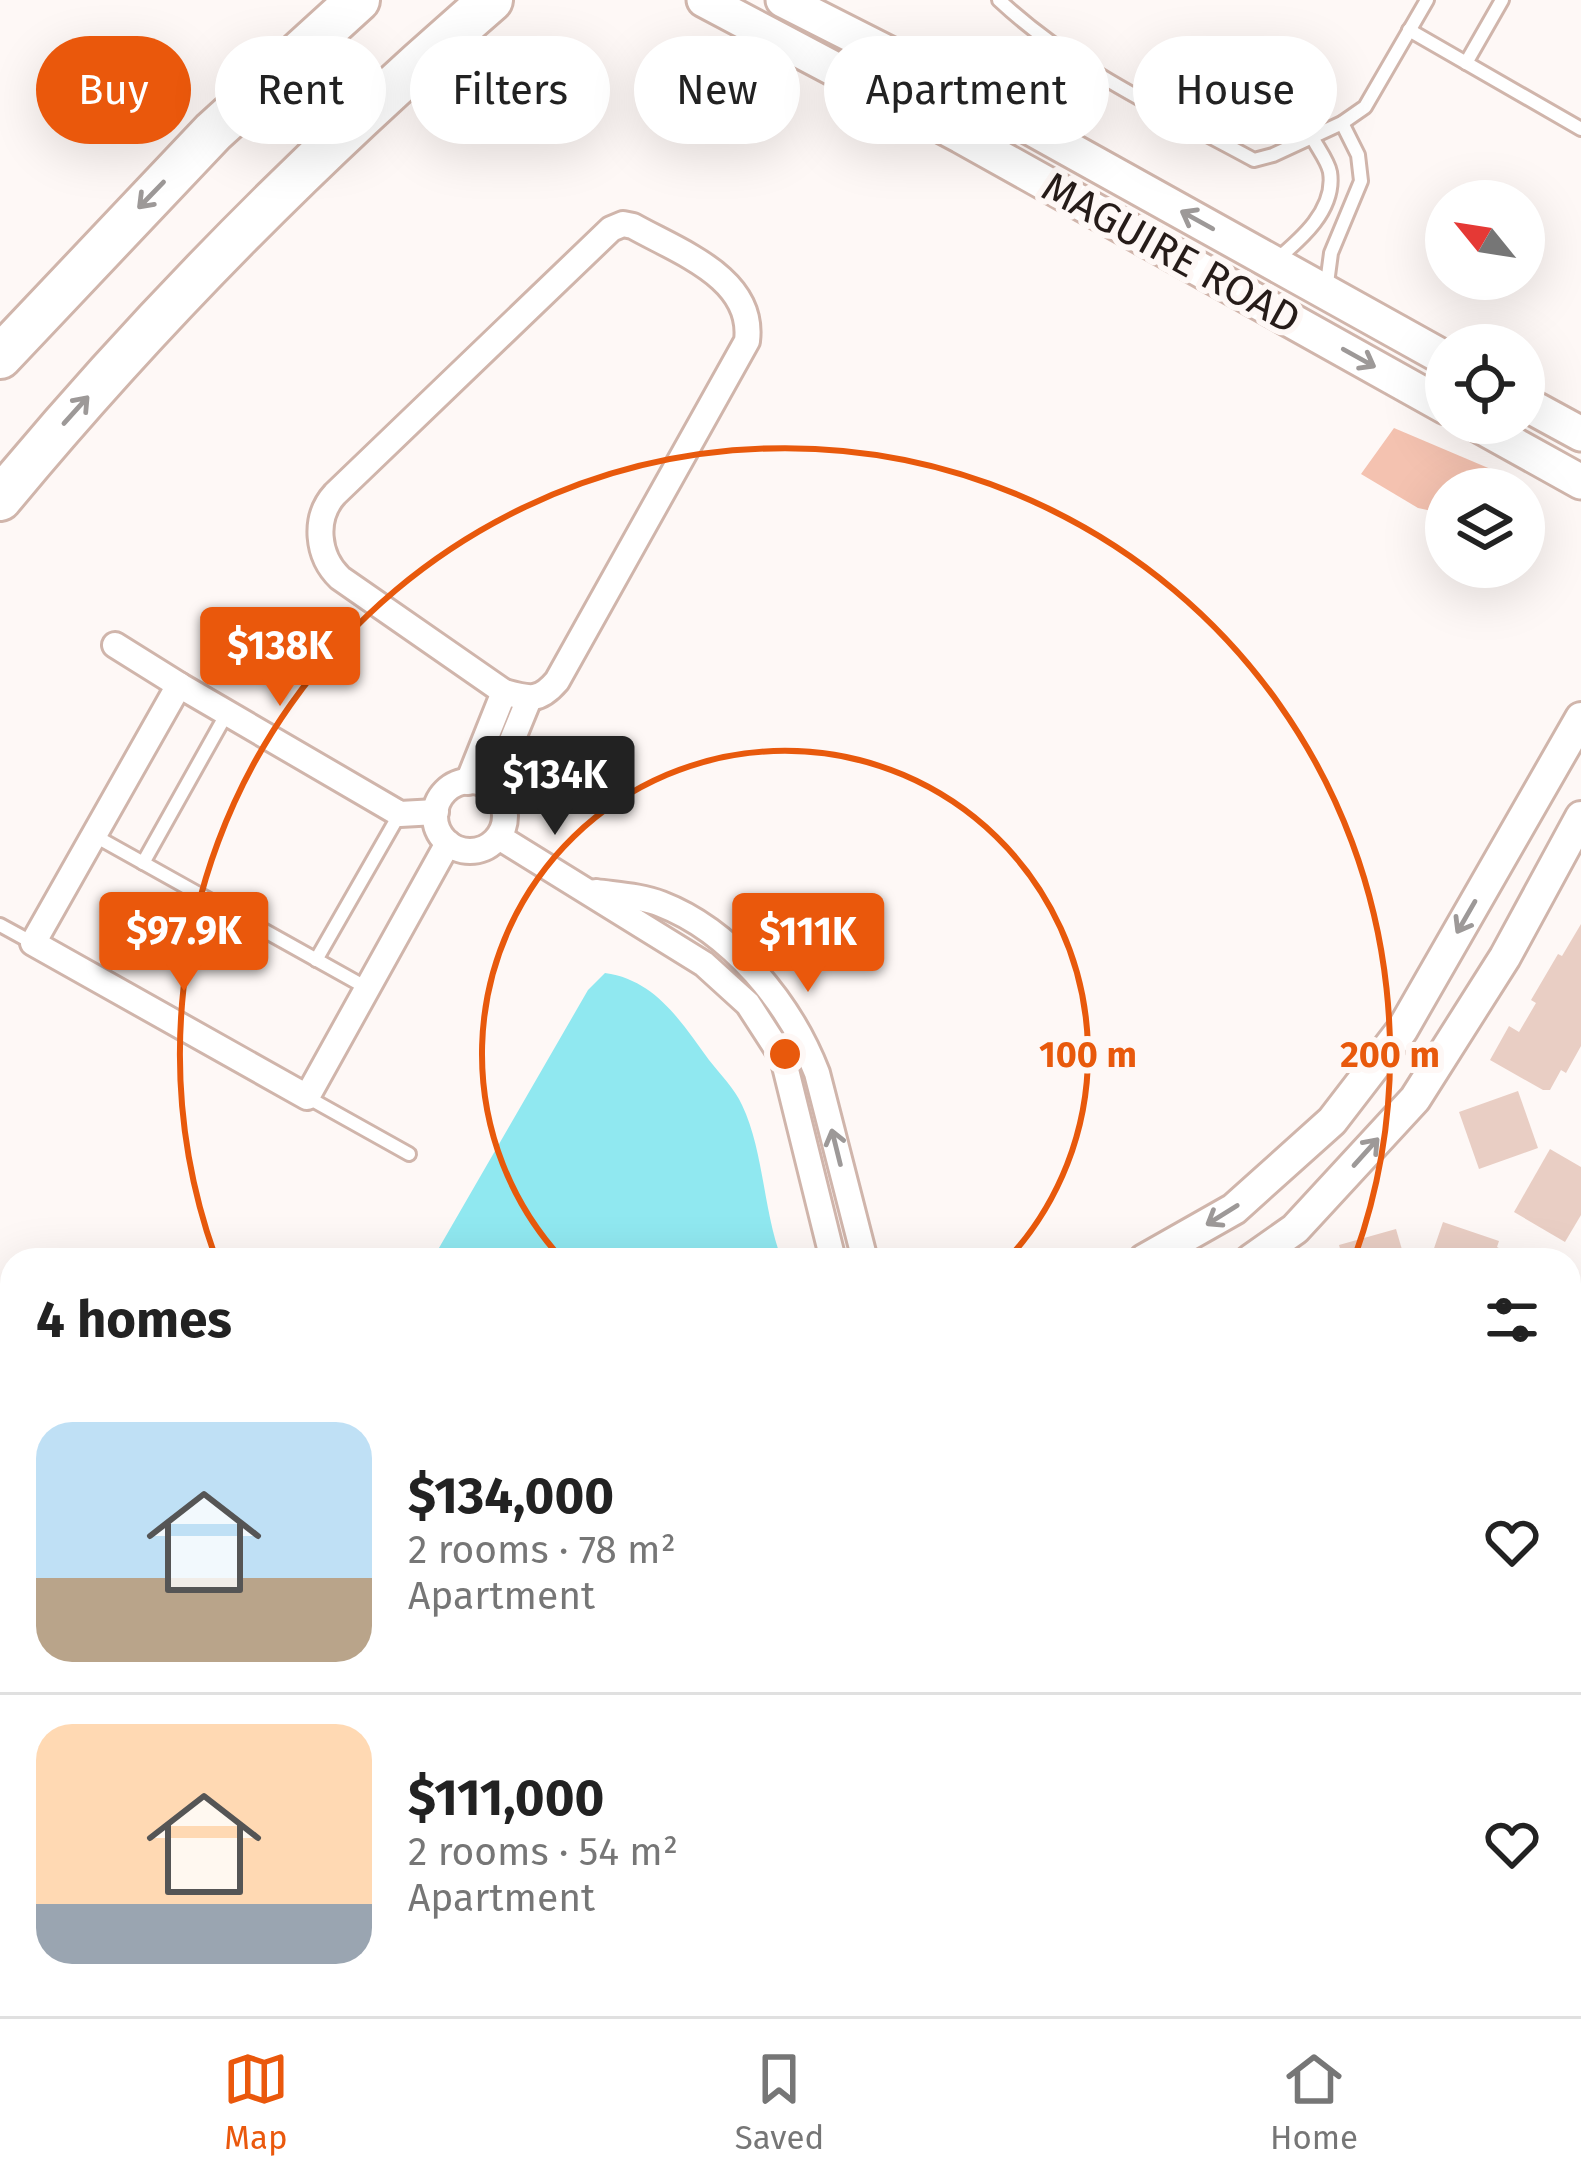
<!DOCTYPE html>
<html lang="en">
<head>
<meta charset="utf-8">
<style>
  body { margin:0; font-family:"Fira Sans",sans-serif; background:#f6f6f6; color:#222; height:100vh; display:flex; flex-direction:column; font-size:45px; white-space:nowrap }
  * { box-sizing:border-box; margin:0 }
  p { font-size:39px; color:#767676 }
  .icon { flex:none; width:66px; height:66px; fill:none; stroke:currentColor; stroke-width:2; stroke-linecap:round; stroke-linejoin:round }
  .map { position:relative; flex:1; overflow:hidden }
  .drawer { position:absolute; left:0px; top:1248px; width:1581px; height:768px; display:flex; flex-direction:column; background:#fff; border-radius:36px 36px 0 0; box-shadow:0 12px 48px #0002 }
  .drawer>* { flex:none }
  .guide { position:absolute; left:36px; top:36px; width:1509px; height:108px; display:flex; gap:24px }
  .needle { width:78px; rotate:300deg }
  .fabs { position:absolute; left:1425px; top:180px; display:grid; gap:24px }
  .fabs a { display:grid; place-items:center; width:120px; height:120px; border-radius:50%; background:#fff; box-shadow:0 12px 48px #0002; font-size:60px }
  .price { position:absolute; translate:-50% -102px; padding:0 27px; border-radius:12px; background:#ea580c; color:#fff; font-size:39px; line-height:78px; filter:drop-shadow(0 3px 6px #0008) }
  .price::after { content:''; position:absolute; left:50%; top:72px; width:36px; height:27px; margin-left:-18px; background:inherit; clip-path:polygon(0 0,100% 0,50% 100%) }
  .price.selected { background:#222; color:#fff }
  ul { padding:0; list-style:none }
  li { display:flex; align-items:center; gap:36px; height:300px; padding:0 36px }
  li+li { border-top:3px solid #e0e0e0 }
  li span { display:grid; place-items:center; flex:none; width:336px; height:240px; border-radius:36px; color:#555 }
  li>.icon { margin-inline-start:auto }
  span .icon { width:144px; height:144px; fill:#fffc; stroke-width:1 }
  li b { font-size:51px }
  h2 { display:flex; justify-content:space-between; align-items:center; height:144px; padding:0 36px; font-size:51px }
  .chip { padding:0 42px; border-radius:54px; background:#fff; box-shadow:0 12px 48px #0002; font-size:42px; line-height:108px }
  .chip.selected { background:#ea580c; color:#fff }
  .menu { display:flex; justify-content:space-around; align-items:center; height:168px; border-top:3px solid #e0e0e0; background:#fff; font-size:33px; color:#767676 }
  .menu a { display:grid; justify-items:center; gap:6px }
  .menu .selected { color:#ea580c }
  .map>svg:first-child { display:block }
</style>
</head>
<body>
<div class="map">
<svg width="1581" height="2016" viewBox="0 0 1581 2016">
  <rect width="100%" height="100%" fill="#fef8f6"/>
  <!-- green -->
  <path fill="#f4c2b0" d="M 1394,428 L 1493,470 L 1482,489 L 1446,489 L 1446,514 L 1418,508 L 1361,474 Z"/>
  <!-- water -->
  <g fill="#90e8f0">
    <path d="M 605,973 C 656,980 681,1022 709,1060 C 720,1074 735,1089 742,1105 C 764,1151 763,1211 782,1260 L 432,1260 L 588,990 Z"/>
    <path d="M 342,2004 L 436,2004 L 437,2016 L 336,2016 Z"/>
    <path d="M 741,2004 L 856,2004 L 858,2016 L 741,2016 Z"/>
  </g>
  <!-- building -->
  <g fill="#e9cec4">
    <path d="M 1581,924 L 1581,1046 L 1566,1073 L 1561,1070 L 1550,1090 L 1543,1090 L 1490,1060 L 1509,1026 L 1519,1032 L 1536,1003 L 1531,1000 L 1558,954 L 1562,956 Z"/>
    <path d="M 1518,1091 L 1538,1148 L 1479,1169 L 1459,1112 Z"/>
    <path d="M 1550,1149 L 1581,1167 L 1581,1215 L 1565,1242 L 1514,1212 Z"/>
    <path d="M 1443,1222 L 1499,1241 L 1497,1247 L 1520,1260 L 1430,1260 Z"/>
    <path d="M 1396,1229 L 1405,1260 L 1343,1260 L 1339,1245 Z"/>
  </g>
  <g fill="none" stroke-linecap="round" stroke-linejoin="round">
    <defs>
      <g id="service">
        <path d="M 999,0 C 1074,70 1164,111 1254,160 L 1273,155 L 1342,123 L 1365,107 L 1427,0"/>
        <path d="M 1409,30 L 1581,129"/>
        <path d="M 1466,63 L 1502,0"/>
        <path d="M 1275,261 C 1300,240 1336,210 1330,172 C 1328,161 1317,147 1312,137"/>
        <path d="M 1326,291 L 1331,253 L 1361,181 L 1358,155 L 1342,123"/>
        <path d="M 95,836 L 367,988"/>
        <path d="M 143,863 L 227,713"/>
        <path d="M 0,925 L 33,943"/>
        <path d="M 316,960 L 399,815"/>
        <path d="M 307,1097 L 409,1154"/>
      </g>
      <g id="minor">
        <path d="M 623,224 L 633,226 C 679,252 755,278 747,341 L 557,681 C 539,702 530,699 504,692 L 340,578 C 317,556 313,518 335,494 L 611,229 Z"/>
        <path d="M 115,645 L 179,685 L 400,814 L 436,812"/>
        <path d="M 179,685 L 33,943 L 307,1097 L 448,843"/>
        <circle cx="470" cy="816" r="35"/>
        <path d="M 468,782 L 504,692"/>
        <path d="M 492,789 L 529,699"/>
        <path d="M 499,837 L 704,964 L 748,1004 L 783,1058 L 833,1260"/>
        <path d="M 596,892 C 617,895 641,896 661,904 C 731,931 790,1003 817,1073 L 865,1260"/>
        <path d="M 1569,1408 L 1581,1415"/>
        <path d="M 1569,1749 L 1581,1727"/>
        <path d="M 1569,1910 L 1581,1917"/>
        <path d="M 589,2004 L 590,2016"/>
        <path d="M 1018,2004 L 1021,2016"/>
        <path d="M 161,2016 L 168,2004"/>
        <path d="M 1420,2016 L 1427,2004"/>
      </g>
      <g id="tertiary">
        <path d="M 1144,1260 L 1234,1209 L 1332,1121 L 1402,1030 L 1581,718"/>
        <path d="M 1251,1260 L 1295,1229 L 1415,1099 L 1505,957 L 1581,817"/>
        <path d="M 0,1930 L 12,1907"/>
      </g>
      <g id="secondary">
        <path d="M 704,0 L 961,136 L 1446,407"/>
        <path d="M 783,0 L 988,104 L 1446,359"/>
        <path d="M 1524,403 L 1581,434"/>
        <path d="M 1475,423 L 1581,482"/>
      </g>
      <g id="motorway">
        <path d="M 0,357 L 213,132 L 358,0"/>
        <path d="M 0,499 C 149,319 314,153 491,0"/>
      </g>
    </defs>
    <!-- service casing -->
    <use href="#service" stroke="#d0b5ab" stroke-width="18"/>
    <!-- minor casing -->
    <use href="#minor" stroke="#d0b5ab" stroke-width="30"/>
    <!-- tertiary casing -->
    <use href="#tertiary" stroke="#d0b5ab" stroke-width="36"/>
    <!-- secondary casing -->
    <use href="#secondary" stroke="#d0b5ab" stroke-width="39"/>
    <!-- motorway casing -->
    <use href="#motorway" stroke="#d0b5ab" stroke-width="48"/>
    <!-- service -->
    <use href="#service" stroke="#fff" stroke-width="12"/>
    <!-- minor -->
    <use href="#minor" stroke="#fff" stroke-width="24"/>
    <!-- tertiary -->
    <use href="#tertiary" stroke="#fff" stroke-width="30"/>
    <!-- secondary -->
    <use href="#secondary" stroke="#fff" stroke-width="33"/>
    <!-- motorway -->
    <use href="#motorway" stroke="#fff" stroke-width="42"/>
  </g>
  <!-- one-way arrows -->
  <defs><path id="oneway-shaft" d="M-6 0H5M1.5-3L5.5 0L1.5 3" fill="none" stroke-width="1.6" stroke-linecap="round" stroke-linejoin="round" transform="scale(3)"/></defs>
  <g stroke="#9d9998">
    <use href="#oneway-shaft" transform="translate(151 195) rotate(134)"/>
    <use href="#oneway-shaft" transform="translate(1197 220) rotate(-151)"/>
    <use href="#oneway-shaft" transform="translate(1359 358) rotate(29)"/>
    <use href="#oneway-shaft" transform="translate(76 410) rotate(-48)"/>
    <use href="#oneway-shaft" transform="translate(1466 917) rotate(120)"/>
    <use href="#oneway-shaft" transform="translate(836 1147) rotate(-104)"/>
    <use href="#oneway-shaft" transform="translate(1366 1152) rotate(-48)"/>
    <use href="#oneway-shaft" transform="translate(1222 1215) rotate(148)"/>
  </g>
  <!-- distance rings -->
  <g fill="none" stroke="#e8590c" stroke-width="6">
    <path d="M562 1259A303 303 0 1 1 1008 1259"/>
    <path d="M215 1256A605 605 0 1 1 1355 1256"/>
  </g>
  <g text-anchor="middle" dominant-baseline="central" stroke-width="12" stroke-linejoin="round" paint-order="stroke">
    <!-- street labels -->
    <g font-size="42" fill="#261c19" stroke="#fef8f6">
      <text transform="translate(1171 253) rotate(29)">MAGUIRE ROAD</text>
    </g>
  </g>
  <circle cx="785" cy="1054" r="18" fill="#e8590c" stroke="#fef8f6" stroke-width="6"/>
  <g font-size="36" text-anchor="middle" font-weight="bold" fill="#e8590c" stroke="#fef8f6" stroke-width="12" stroke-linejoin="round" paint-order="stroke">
    <text x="1088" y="1067">100 m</text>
    <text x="1390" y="1067">200 m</text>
  </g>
</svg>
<div class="fabs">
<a><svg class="needle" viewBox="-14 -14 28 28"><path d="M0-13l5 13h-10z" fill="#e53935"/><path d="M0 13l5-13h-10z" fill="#767676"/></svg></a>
<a><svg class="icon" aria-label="locate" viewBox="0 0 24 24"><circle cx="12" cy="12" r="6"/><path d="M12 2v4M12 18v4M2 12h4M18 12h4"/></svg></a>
<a><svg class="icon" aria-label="layers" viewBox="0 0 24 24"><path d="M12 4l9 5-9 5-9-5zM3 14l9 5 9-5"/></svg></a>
</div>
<b class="price" style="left:280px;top:709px">$138K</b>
<b class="price selected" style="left:555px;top:838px">$134K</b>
<b class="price" style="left:184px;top:994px">$97.9K</b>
<b class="price" style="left:808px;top:995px">$111K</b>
<div class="guide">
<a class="chip selected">Buy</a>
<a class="chip">Rent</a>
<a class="chip">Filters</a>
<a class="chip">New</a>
<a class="chip">Apartment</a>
<a class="chip">House</a>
</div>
<section class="drawer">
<h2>4 homes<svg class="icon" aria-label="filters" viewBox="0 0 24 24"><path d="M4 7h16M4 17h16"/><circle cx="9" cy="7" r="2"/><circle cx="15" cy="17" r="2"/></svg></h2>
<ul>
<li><span style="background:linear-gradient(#bfe0f5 65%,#b9a48a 0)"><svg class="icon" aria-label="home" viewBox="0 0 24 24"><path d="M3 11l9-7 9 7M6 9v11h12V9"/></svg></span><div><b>$134,000</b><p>2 rooms · 78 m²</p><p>Apartment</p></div><svg class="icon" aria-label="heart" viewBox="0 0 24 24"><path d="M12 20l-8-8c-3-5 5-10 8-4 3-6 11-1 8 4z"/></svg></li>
<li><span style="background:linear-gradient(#ffd9b3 75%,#9aa5b1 0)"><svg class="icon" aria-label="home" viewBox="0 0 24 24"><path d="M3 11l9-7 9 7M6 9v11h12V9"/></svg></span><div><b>$111,000</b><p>2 rooms · 54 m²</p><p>Apartment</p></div><svg class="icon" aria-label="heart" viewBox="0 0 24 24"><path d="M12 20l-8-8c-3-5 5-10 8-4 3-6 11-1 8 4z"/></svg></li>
</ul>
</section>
</div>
<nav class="menu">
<a class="selected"><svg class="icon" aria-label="map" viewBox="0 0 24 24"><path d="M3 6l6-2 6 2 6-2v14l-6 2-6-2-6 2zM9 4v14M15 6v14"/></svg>Map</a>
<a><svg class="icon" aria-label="saved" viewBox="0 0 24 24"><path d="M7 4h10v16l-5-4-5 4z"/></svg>Saved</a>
<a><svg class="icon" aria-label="home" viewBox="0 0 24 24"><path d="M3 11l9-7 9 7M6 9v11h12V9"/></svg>Home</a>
</nav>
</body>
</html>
